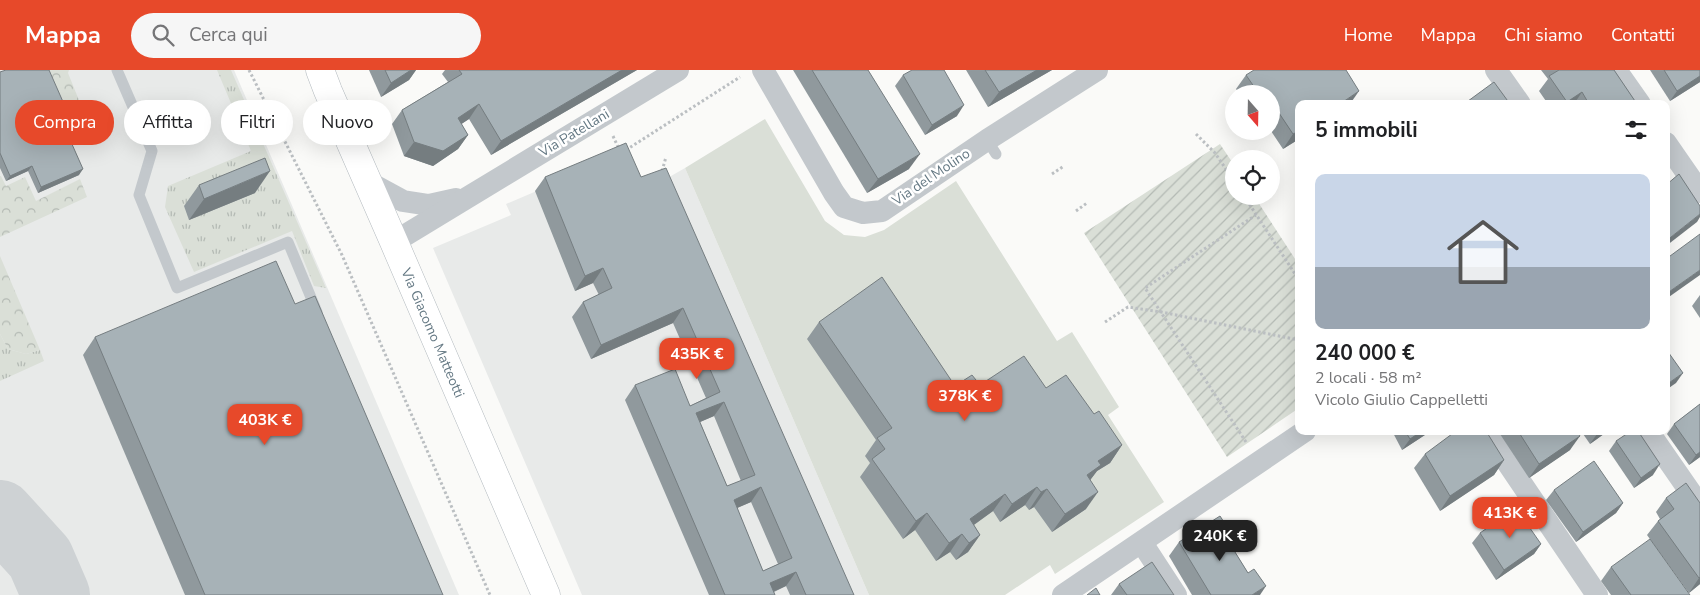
<!DOCTYPE html>
<html lang="it">
<head>
<meta charset="utf-8">
<style>
  body { margin:0; font-family:"Nunito Sans",sans-serif; background:#f6f6f6; color:#202124; height:100vh; display:flex; flex-direction:column; font-size:19px; white-space:nowrap }
  * { box-sizing:border-box; margin:0 }
  p { font-size:16px; color:#757577 }
  .icon { flex:none; width:28px; height:28px; fill:none; stroke:currentColor; stroke-width:2; stroke-linecap:round; stroke-linejoin:round }
  .map { position:relative; flex:1; overflow:hidden }
  .details { position:absolute; left:1295px; top:30px; width:375px; height:335px; display:flex; flex-direction:column; background:#fff; border-radius:10px; box-shadow:0 5px 20px #0002 }
  .details>* { flex:none }
  .banner { position:absolute; left:15px; top:30px; width:475px; height:45px; display:flex; gap:10px }
  .needle { width:32px; rotate:160deg }
  .fabs { position:absolute; left:1225px; top:15px; display:grid; gap:10px }
  .fabs a { display:grid; place-items:center; width:55px; height:55px; border-radius:50%; background:#fff; box-shadow:0 5px 20px #0002; font-size:25px }
  .price { position:absolute; translate:-50% -42px; padding:0 11px; border-radius:10px; background:#e7492a; color:#fff; font-size:16px; line-height:32px; filter:drop-shadow(0 1px 2px #0008) }
  .price::after { content:''; position:absolute; left:50%; top:30px; width:15px; height:11px; margin-left:-8px; background:inherit; clip-path:polygon(0 0,100% 0,50% 100%) }
  .price.on { background:#222; color:#fff }
  ul { padding:0; list-style:none }
  li { display:grid; align-content:center; gap:10px; height:265px; padding:0 20px }
  li+li { border-top:1px solid #e0e0e0 }
  li span { display:grid; place-items:center; height:155px; border-radius:10px; color:#555 }
  li>.icon { margin-inline-start:auto }
  span .icon { width:90px; height:90px; fill:#fffc; stroke-width:1 }
  li b { font-size:21px }
  h2 { display:flex; justify-content:space-between; align-items:center; height:60px; padding:0 20px; font-size:21px }
  .tag { padding:0 18px; border-radius:22px; background:#fff; box-shadow:0 5px 20px #0002; font-size:18px; line-height:45px }
  .tag.on { background:#e7492a; color:#fff }
  header { display:flex; align-items:center; gap:30px; box-sizing:border-box; height:70px; padding:0 25px; background:#e7492a; color:#fff }
  header strong { font-size:24px }
  nav { display:flex; gap:28px; margin-inline-start:auto; font-size:18px }
  .search { width:350px; height:45px; background:#f6f6f6; display:flex; align-items:center; gap:12px; box-sizing:border-box; padding:0 18px; border-radius:28px; color:#757577; font-size:19px }
  .map>svg:first-child { display:block }
</style>
</head>
<body>
<header>
<strong>Mappa</strong>
<div class="search"><svg class="icon" aria-label="search" viewBox="0 0 24 24"><circle cx="10" cy="10" r="6"/><path d="M15 15l6 6"/></svg>Cerca qui</div>
<nav><a>Home</a><a>Mappa</a><a>Chi siamo</a><a>Contatti</a></nav>
</header>
<div class="map">
<svg width="1700" height="525" viewBox="0 0 1700 525">
  <defs>
    <pattern id="grass-tufts" width="24" height="20" patternUnits="userSpaceOnUse" patternTransform="scale(1.25)"><rect width="24" height="20" fill="#dadfd7"/><path d="M3 7l-1-3M5 7V3M7 7l1-3M15 17l-1-3M17 17v-4M19 17l1-3" fill="none" stroke="#b4bab4"/></pattern>
    <pattern id="forest-crowns" width="20" height="18" patternUnits="userSpaceOnUse" patternTransform="scale(1.25)"><rect width="20" height="18" fill="#dadfd7"/><path d="M2 6a3 3 0 1 1 6 0M12 15a3 3 0 1 1 6 0" fill="none" stroke="#b4bab4"/></pattern>
    <pattern id="garden-furrows" width="10" height="10" patternUnits="userSpaceOnUse" patternTransform="scale(1.25)"><rect width="10" height="10" fill="#dadfd7"/><path d="M-1 1l2-2M0 10L10 0M9 11l2-2" fill="none" stroke="#b4bab4"/></pattern>
  </defs>
  <rect width="100%" height="100%" fill="#fafaf8"/>
  <!-- built -->
  <g fill="#e8eae9">
    <path d="M 0,0 L 234,0 L 459,525 L 0,525 Z"/>
    <path d="M 616,87 L 631,122 L 664,110 L 685,98 L 869,525 L 582,525 L 433,178 L 511,145 L 506,134 Z"/>
  </g>
  <!-- grass -->
  <g fill="url(#grass-tufts)">
    <path d="M 217,0 L 231,0 L 326,218 L 314,216 L 292,161 L 194,202 L 165,137 L 168,116 L 251,81 Z"/>
    <path d="M 0,264 L 8,279 L 26,284 L 40,280 L 44,291 L 0,311 Z"/>
  </g>
  <!-- forest -->
  <g fill="url(#forest-crowns)">
    <path d="M 47,0 L 69,0 L 68,3 L 91,60 L 76,65 Z"/>
    <path d="M 0,106 L 1,106 L 6,116 L 25,107 L 36,131 L 80,109 L 87,127 L 0,167 Z"/>
    <path d="M 0,186 L 40,280 L 26,284 L 8,279 L 0,264 Z"/>
  </g>
  <!-- garden -->
  <path fill="url(#garden-furrows)" d="M 1220,74 L 1234,95 L 1234,126 L 1254,126 L 1299,195 L 1299,338 L 1227,387 L 1084,163 Z"/>
  <!-- pitch -->
  <path fill="#dadfd7" d="M 765,49 L 825,151 L 844,165 L 865,167 L 884,160 L 956,111 L 1057,271 L 1072,262 L 1119,337 L 1108,345 L 1164,432 L 1055,504 L 1050,495 L 1005,525 L 869,525 L 685,98 Z"/>
  <g fill="none" stroke-linecap="round" stroke-linejoin="round">
    <!-- taxiway -->
    <path stroke="#ced2d4" stroke-width="68" d="M 0,444 L 40,488 L 56,525"/>
    <defs>
      <g id="secondary">
        <path id="s1" d="M 320,0 L 328,21 L 394,172 L 546,525"/>
      </g>
    </defs>
    <!-- secondary casing -->
    <use href="#secondary" stroke="#b3babf" stroke-width="29"/>
    <!-- path -->
    <g stroke="#bbbfc2" stroke-width="3" stroke-dasharray="2.5 2.5" stroke-linecap="butt">
      <path d="M 249,0 L 342,185 L 490,525"/>
      <path d="M 1196,64 L 1215,83 L 1234,111"/>
      <path d="M 613,66 L 619,79"/>
      <path d="M 626,80 L 740,7"/>
      <path d="M 662,101 L 666,87"/>
      <path d="M 1052,104 L 1064,96"/>
      <path d="M 1244,126 L 1299,210"/>
      <path d="M 1076,141 L 1087,133"/>
      <path d="M 1105,252 L 1128,237 L 1161,242 L 1299,270"/>
      <path d="M 1246,372 L 1145,218 L 1256,145"/>
    </g>
    <!-- lane -->
    <g stroke="#c3c8cc" stroke-width="11">
      <path d="M 117,0 L 152,81 L 139,125 L 177,218 L 288,172 L 317,242"/>
      <path d="M 987,70 L 996,84"/>
    </g>
    <!-- street -->
    <g stroke="#c3c8cc" stroke-width="22">
      <path d="M 763,0 L 834,123 L 844,137 L 863,143 L 882,141 L 987,70 L 1097,0"/>
      <path d="M 1496,0 L 1520,34"/>
      <path d="M 1616,0 L 1640,34"/>
      <path d="M 1666,73 L 1700,122"/>
      <path d="M 368,112 L 403,131 L 429,135 L 456,129"/>
      <path d="M 394,172 L 678,0"/>
      <path d="M 1486,361 L 1597,525"/>
      <path d="M 1648,361 L 1700,436"/>
      <path d="M 1142,473 L 1176,525"/>
      <path d="M 1063,525 L 1305,361"/>
    </g>
    <!-- secondary -->
    <use href="#secondary" stroke="#fff" stroke-width="28"/>
  </g>
  <!-- wall -->
  <g fill="#90999d" fill-rule="evenodd">
    <path d="M 369,0 L 416,0 L 409,10 L 381,27 Z"/>
    <path d="M 445,0 L 637,0 L 491,85 L 469,49 L 461,54 L 468,65 L 458,79 L 433,96 L 404,86 L 392,54 L 402,40 L 448,12 L 442,4 Z"/>
    <path d="M 793,0 L 868,0 L 909,99 L 867,123 Z"/>
    <path d="M 966,0 L 1052,0 L 988,37 Z"/>
    <path d="M 1541,0 L 1614,0 L 1637,34 L 1548,34 L 1539,21 L 1548,9 Z"/>
    <path d="M 1650,0 L 1700,0 L 1700,12 L 1670,31 Z"/>
    <path d="M 0,2 L 75,59 L 71,65 L 69,66 L 79,105 L 38,123 L 28,101 L 6,111 L 0,98 Z"/>
    <path d="M 903,5 L 957,46 L 925,65 L 895,16 Z"/>
    <path d="M 1246,5 L 1299,34 L 1299,69 L 1283,79 L 1271,61 L 1271,24 L 1239,24 L 1236,19 Z"/>
    <path d="M 545,107 L 641,107 L 854,525 L 790,525 L 786,516 L 774,522 L 775,525 L 709,525 L 625,330 L 635,315 L 690,336 L 706,328 L 673,253 L 591,289 L 572,247 L 583,232 L 599,225 L 593,213 L 575,221 L 535,121 ZM 714,346 L 741,411 L 727,416 L 700,352 ZM 751,432 L 778,494 L 763,501 L 737,438 Z"/>
    <path d="M 199,115 L 255,123 L 189,150 L 184,136 Z"/>
    <path d="M 1700,225 L 1700,248 L 1692,236 Z"/>
    <path d="M 819,252 L 955,316 L 980,315 L 1046,318 L 1094,344 L 1122,375 L 1110,393 L 1097,401 L 1090,410 L 1086,439 L 1052,462 L 1034,437 L 1029,440 L 1025,435 L 1000,452 L 993,441 L 974,455 L 980,465 L 968,482 L 956,490 L 950,482 L 936,491 L 915,460 L 903,469 L 860,407 L 870,393 L 865,386 L 876,370 L 807,269 Z"/>
    <path d="M 95,267 L 443,525 L 185,525 L 83,285 Z"/>
    <path d="M 1700,334 L 1700,387 L 1689,395 L 1667,364 L 1674,354 Z"/>
    <path d="M 1392,361 L 1431,361 L 1402,380 Z"/>
    <path d="M 1498,361 L 1577,361 L 1570,380 L 1529,408 Z"/>
    <path d="M 1581,361 L 1608,361 L 1590,374 Z"/>
    <path d="M 1616,371 L 1653,405 L 1634,418 L 1609,381 Z"/>
    <path d="M 1425,384 L 1504,390 L 1494,405 L 1440,441 L 1414,398 Z"/>
    <path d="M 1554,420 L 1623,433 L 1616,443 L 1576,472 L 1546,430 Z"/>
    <path d="M 1666,428 L 1700,433 L 1700,514 L 1689,523 L 1647,465 L 1658,451 L 1660,449 L 1656,442 Z"/>
    <path d="M 1480,463 L 1541,474 L 1534,484 L 1496,510 L 1472,473 Z"/>
    <path d="M 1227,469 L 1248,503 L 1252,525 L 1192,525 L 1169,486 L 1179,472 Z"/>
    <path d="M 1611,497 L 1690,525 L 1611,525 L 1601,511 Z"/>
    <path d="M 1119,514 L 1174,525 L 1111,525 Z"/>
  </g>
  <!-- shaded-wall -->
  <g fill="#757d80">
    <path d="M 411,0 L 416,0 L 409,10 L 381,27 L 391,13 Z"/>
    <path d="M 622,0 L 637,0 L 491,85 L 501,71 Z"/>
    <path d="M 1037,0 L 1052,0 L 988,37 L 999,22 Z"/>
    <path d="M 1700,6 L 1700,12 L 1670,31 L 1677,21 Z"/>
    <path d="M 1359,21 L 1350,34 L 1340,34 Z"/>
    <path d="M 1582,22 L 1574,34 L 1566,34 L 1567,32 Z"/>
    <path d="M 479,34 L 469,49 L 448,63 L 458,48 Z"/>
    <path d="M 964,35 L 957,46 L 925,65 L 932,55 Z"/>
    <path d="M 75,59 L 71,65 L 63,68 L 67,63 Z"/>
    <path d="M 1299,61 L 1299,69 L 1283,79 L 1293,64 Z"/>
    <path d="M 468,65 L 458,79 L 433,96 L 404,86 L 414,72 Z"/>
    <path d="M 920,84 L 909,99 L 867,123 L 878,109 Z"/>
    <path d="M 32,96 L 28,101 L 6,111 L 10,106 Z"/>
    <path d="M 83,99 L 79,105 L 38,123 L 41,117 Z"/>
    <path d="M 270,101 L 255,123 L 189,150 L 204,129 Z"/>
    <path d="M 1700,144 L 1700,147 L 1697,152 L 1666,176 L 1666,171 Z"/>
    <path d="M 603,198 L 593,213 L 575,221 L 585,206 Z"/>
    <path d="M 1700,200 L 1700,205 L 1666,229 L 1666,224 Z"/>
    <path d="M 683,238 L 673,253 L 591,289 L 601,275 Z"/>
    <path d="M 1683,303 L 1676,313 L 1666,320 L 1666,315 Z"/>
    <path d="M 724,332 L 714,346 L 686,358 L 696,343 Z"/>
    <path d="M 1422,361 L 1431,361 L 1402,380 L 1410,369 Z"/>
    <path d="M 1601,361 L 1608,361 L 1590,374 L 1597,364 Z"/>
    <path d="M 1580,366 L 1570,380 L 1529,408 L 1539,394 Z"/>
    <path d="M 1122,375 L 1110,393 L 1097,401 L 1088,413 L 1075,423 L 1098,391 Z"/>
    <path d="M 1700,382 L 1700,387 L 1689,395 L 1696,385 Z"/>
    <path d="M 1504,390 L 1494,405 L 1440,441 L 1450,426 Z"/>
    <path d="M 1660,394 L 1653,405 L 1634,418 L 1641,408 Z"/>
    <path d="M 761,417 L 751,432 L 723,444 L 734,430 Z"/>
    <path d="M 1037,417 L 1025,435 L 1000,452 L 1012,434 Z"/>
    <path d="M 1047,419 L 1034,437 L 1029,440 L 1041,422 Z"/>
    <path d="M 1098,422 L 1086,439 L 1052,462 L 1065,444 Z"/>
    <path d="M 1005,424 L 993,441 L 958,466 L 970,449 Z"/>
    <path d="M 1623,433 L 1616,443 L 1576,472 L 1583,462 Z"/>
    <path d="M 927,443 L 915,460 L 903,469 L 916,451 Z"/>
    <path d="M 962,464 L 950,482 L 936,491 L 949,473 Z"/>
    <path d="M 980,465 L 968,482 L 956,490 L 969,473 Z"/>
    <path d="M 1541,474 L 1534,484 L 1496,510 L 1504,500 Z"/>
    <path d="M 796,502 L 786,516 L 766,525 L 770,513 Z"/>
    <path d="M 1700,507 L 1700,514 L 1689,523 L 1699,508 Z"/>
    <path d="M 1266,516 L 1260,525 L 1252,525 Z"/>
  </g>
  <!-- building -->
  <g fill="#a7b2b7" stroke="#757d80" fill-rule="evenodd">
    <path d="M 6,0 L 49,0 L 75,59 L 67,63 L 83,99 L 41,117 L 32,96 L 10,106 L 0,83 L 0,2 Z"/>
    <path d="M 385,0 L 411,0 L 391,13 Z"/>
    <path d="M 459,0 L 622,0 L 501,71 L 479,34 L 458,48 L 468,65 L 443,81 L 414,72 L 402,40 L 462,4 Z"/>
    <path d="M 812,0 L 868,0 L 920,84 L 878,109 Z"/>
    <path d="M 912,0 L 944,0 L 964,35 L 932,55 L 903,5 Z"/>
    <path d="M 985,0 L 1037,0 L 999,22 Z"/>
    <path d="M 1254,0 L 1346,0 L 1359,21 L 1340,34 L 1299,34 L 1299,61 L 1293,64 L 1271,31 L 1271,24 L 1259,24 L 1246,5 Z"/>
    <path d="M 1559,0 L 1614,0 L 1637,34 L 1589,34 L 1582,22 L 1567,32 L 1549,6 Z"/>
    <path d="M 1664,0 L 1700,0 L 1700,6 L 1677,21 Z"/>
    <path d="M 1494,12 L 1510,34 L 1464,34 Z"/>
    <path d="M 626,73 L 641,107 L 666,98 L 854,525 L 806,525 L 796,502 L 770,513 L 775,525 L 725,525 L 635,315 L 675,299 L 690,336 L 720,322 L 683,238 L 601,275 L 583,232 L 612,218 L 603,198 L 585,206 L 545,107 ZM 724,332 L 755,405 L 727,416 L 696,343 ZM 761,417 L 792,488 L 763,501 L 734,430 Z"/>
    <path d="M 265,88 L 270,101 L 204,129 L 199,115 Z"/>
    <path d="M 1679,104 L 1700,136 L 1700,144 L 1666,171 L 1666,115 Z"/>
    <path d="M 1700,164 L 1700,200 L 1666,224 L 1666,189 Z"/>
    <path d="M 276,191 L 295,234 L 315,226 L 443,525 L 205,525 L 95,267 Z"/>
    <path d="M 882,207 L 955,316 L 972,305 L 980,315 L 1024,286 L 1046,318 L 1066,305 L 1094,344 L 1099,341 L 1122,375 L 1098,391 L 1101,395 L 1087,405 L 1098,422 L 1065,444 L 1047,419 L 1041,422 L 1037,417 L 1012,434 L 1005,424 L 970,449 L 980,465 L 969,473 L 962,464 L 949,473 L 927,443 L 916,451 L 872,389 L 885,379 L 877,368 L 892,358 L 819,252 Z"/>
    <path d="M 1666,279 L 1683,303 L 1666,315 Z"/>
    <path d="M 1700,334 L 1700,382 L 1696,385 L 1674,354 Z"/>
    <path d="M 1405,361 L 1422,361 L 1410,369 Z"/>
    <path d="M 1456,361 L 1486,361 L 1504,390 L 1450,426 L 1425,384 Z"/>
    <path d="M 1518,361 L 1577,361 L 1580,366 L 1539,394 Z"/>
    <path d="M 1631,361 L 1638,361 L 1660,394 L 1641,408 L 1616,371 Z"/>
    <path d="M 1594,391 L 1623,433 L 1583,462 L 1554,420 Z"/>
    <path d="M 1686,413 L 1700,433 L 1700,507 L 1699,508 L 1658,451 L 1674,439 L 1666,428 Z"/>
    <path d="M 1516,438 L 1541,474 L 1504,500 L 1480,463 Z"/>
    <path d="M 1220,446 L 1231,463 L 1225,466 L 1248,503 L 1254,499 L 1266,516 L 1252,525 L 1211,525 L 1179,472 Z"/>
    <path d="M 1650,469 L 1690,525 L 1631,525 L 1611,497 Z"/>
    <path d="M 1152,492 L 1174,525 L 1127,525 L 1119,514 Z"/>
    <path d="M 1096,518 L 1100,525 L 1087,525 Z"/>
  </g>
  <g text-anchor="middle" dominant-baseline="central" stroke-width="5" stroke-linejoin="round" paint-order="stroke">
    <!-- street labels -->
    <g font-size="14" fill="#647883" stroke="#fff">
      <text transform="translate(574 63) rotate(-31)">Via Patellani</text>
      <text transform="translate(931 107) rotate(-34)">Via del Molino</text>
      <text stroke="none"><textPath href="#s1" startOffset="286">Via Giacomo Matteotti</textPath></text>
    </g>
  </g>
</svg>
<div class="fabs">
<a><svg class="needle" viewBox="-14 -14 28 28"><path d="M0-13l5 13h-10z" fill="#e53935"/><path d="M0 13l5-13h-10z" fill="#757577"/></svg></a>
<a><svg class="icon" aria-label="locate" viewBox="0 0 24 24"><circle cx="12" cy="12" r="6"/><path d="M12 2v4M12 18v4M2 12h4M18 12h4"/></svg></a>
</div>
<b class="price" style="left:697px;top:310px">435K €</b>
<b class="price" style="left:965px;top:352px">378K €</b>
<b class="price" style="left:265px;top:376px">403K €</b>
<b class="price" style="left:1510px;top:469px">413K €</b>
<b class="price on" style="left:1220px;top:492px">240K €</b>
<div class="banner">
<a class="tag on">Compra</a>
<a class="tag">Affitta</a>
<a class="tag">Filtri</a>
<a class="tag">Nuovo</a>
</div>
<section class="details">
<h2>5 immobili<svg class="icon" aria-label="filters" viewBox="0 0 24 24"><path d="M4 7h16M4 17h16"/><circle cx="9" cy="7" r="2"/><circle cx="15" cy="17" r="2"/></svg></h2>
<ul>
<li><span style="background:linear-gradient(#c9d6e8 60%,#9aa5b1 0)"><svg class="icon" aria-label="home" viewBox="0 0 24 24"><path d="M3 11l9-7 9 7M6 9v11h12V9"/></svg></span><div><b>240 000 €</b><p>2 locali · 58 m²</p><p>Vicolo Giulio Cappelletti</p></div></li>
</ul>
</section>
</div>
</body>
</html>
